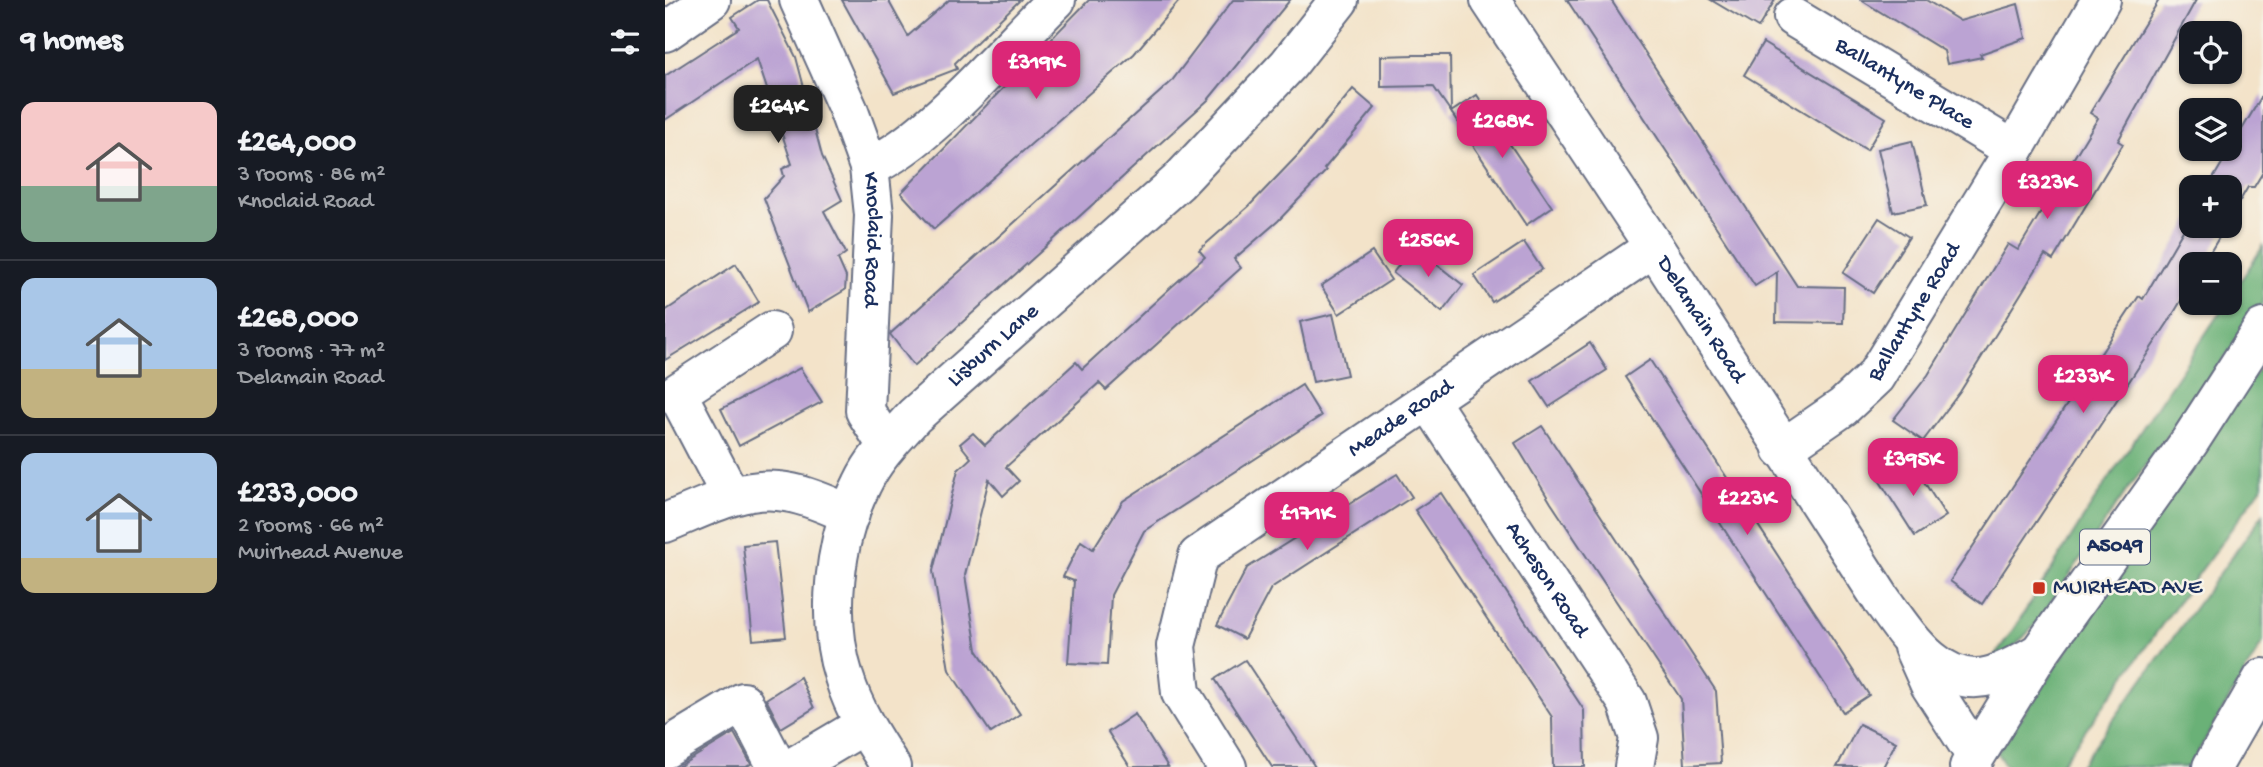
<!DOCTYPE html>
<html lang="en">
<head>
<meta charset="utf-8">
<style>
  body { margin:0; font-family:"Gochi Hand",sans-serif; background:#20242c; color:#f1f3f6; height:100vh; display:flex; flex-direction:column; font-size:26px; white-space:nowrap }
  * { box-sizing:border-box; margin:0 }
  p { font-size:23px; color:#9ea1a6 }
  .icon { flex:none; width:38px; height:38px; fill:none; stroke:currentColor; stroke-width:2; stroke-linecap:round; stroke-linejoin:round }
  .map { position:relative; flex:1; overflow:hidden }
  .drawer { display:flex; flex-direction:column; background:#171b24; width:665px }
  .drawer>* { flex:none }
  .tools { position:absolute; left:1514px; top:21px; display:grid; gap:14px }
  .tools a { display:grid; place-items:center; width:63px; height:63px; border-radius:14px; background:#171b24; box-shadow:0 2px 5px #0004; font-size:35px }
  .price { position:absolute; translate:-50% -60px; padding:0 16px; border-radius:14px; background:#db2777; color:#fff; font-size:23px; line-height:46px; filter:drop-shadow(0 2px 4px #0008) }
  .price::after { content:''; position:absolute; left:50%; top:42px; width:21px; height:16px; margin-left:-10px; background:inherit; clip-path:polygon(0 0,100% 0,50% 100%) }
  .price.active { background:#222; color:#fff }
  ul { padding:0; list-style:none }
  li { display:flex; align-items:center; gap:21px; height:175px; padding:0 21px }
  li+li { border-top:2px solid #363941 }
  li span { display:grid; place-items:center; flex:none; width:196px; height:140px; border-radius:14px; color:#555 }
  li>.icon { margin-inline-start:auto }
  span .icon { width:84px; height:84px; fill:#fffc; stroke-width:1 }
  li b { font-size:30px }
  h2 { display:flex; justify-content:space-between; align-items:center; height:84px; padding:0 21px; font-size:30px }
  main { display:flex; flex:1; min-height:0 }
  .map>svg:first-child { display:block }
</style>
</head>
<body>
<main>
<section class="drawer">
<h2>9 homes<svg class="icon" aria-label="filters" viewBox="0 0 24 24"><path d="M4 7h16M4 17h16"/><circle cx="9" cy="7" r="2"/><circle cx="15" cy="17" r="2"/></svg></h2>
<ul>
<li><span style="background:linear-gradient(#f6c9c9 60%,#7fa58c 0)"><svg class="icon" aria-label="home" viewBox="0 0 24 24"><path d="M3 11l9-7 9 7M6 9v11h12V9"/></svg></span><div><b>£264,000</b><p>3 rooms · 86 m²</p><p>Knoclaid Road</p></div></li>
<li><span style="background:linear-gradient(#a9c7e8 65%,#c2b280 0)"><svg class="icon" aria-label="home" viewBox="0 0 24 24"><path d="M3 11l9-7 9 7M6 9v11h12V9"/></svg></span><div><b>£268,000</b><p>3 rooms · 77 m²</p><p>Delamain Road</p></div></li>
<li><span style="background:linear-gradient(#a9c7e8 75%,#c2b280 0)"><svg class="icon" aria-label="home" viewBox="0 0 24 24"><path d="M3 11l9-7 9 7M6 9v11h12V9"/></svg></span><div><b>£233,000</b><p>2 rooms · 66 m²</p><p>Muirhead Avenue</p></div></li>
</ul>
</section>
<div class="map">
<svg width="1598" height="767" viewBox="0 0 1598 767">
  <rect width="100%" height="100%" fill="#f7f3e8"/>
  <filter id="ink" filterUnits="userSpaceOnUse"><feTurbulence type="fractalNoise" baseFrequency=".0143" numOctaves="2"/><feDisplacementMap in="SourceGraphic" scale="14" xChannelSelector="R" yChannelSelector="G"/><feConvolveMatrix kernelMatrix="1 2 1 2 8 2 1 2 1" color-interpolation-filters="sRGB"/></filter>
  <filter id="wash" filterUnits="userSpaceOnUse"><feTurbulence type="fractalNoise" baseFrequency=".00686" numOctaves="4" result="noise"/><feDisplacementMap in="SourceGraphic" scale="28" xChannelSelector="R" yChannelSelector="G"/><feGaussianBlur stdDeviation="1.57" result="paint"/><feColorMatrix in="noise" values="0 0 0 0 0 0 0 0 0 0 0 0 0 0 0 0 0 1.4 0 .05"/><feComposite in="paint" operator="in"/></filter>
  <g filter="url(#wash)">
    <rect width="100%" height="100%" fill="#f3e3c9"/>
    <!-- forest -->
    <g fill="#6bb177" stroke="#43706a" stroke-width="2">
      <path d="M 1598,246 L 1598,303 L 1580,331 L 1462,490 L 1372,623 L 1349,647 L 1326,662 C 1369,602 1404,538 1445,477 C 1496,399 1549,323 1598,246 Z"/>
      <path d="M 1598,363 L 1598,485 L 1394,767 L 1341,767 L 1332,753 Z"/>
      <path d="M 1598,514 L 1598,642 L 1524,767 L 1414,767 Z"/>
    </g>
    <g id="blocks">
      <!-- building -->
      <g fill="#bba3d3">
        <path d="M 93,0 L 102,0 L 131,57 L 157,156 L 177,200 L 159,211 L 181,253 L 173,259 L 181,277 L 180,290 L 143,312 L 99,198 L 119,176 L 117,169 L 127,164 L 92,59 L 0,120 L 0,76 L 74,28 L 67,17 Z"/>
        <path d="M 177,0 L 223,0 L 243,36 L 284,0 L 355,0 L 290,63 L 292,69 L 229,93 Z"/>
        <path d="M 424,0 L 515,0 L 469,54 L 269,229 L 236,193 Z"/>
        <path d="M 568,0 L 625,0 L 543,100 L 249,366 L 225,334 L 506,82 Z"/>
        <path d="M 902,0 L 946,0 L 1132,286 L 1179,287 L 1178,323 L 1111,322 L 1112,272 L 1090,286 Z"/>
        <path d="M 1046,0 L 1110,0 L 1093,28 Z"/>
        <path d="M 1196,0 L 1261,0 L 1295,21 L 1353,4 L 1361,38 L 1315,54 L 1317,57 L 1282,64 L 1279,51 Z"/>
        <path d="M 1494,0 L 1531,0 L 1453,141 L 1458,144 L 1388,260 L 1380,255 L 1295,392 L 1258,441 L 1228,420 L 1263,375 L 1343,244 L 1353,250 L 1433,118 L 1425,113 Z"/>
        <path d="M 1098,43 L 1221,118 L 1202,150 L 1079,75 Z"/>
        <path d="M 750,55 L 785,55 L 786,112 L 768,86 L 716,87 L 716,56 Z"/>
        <path d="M 688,89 L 710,108 L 659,169 L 661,171 L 613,221 L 569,259 L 576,268 L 441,390 L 434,383 L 341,467 L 354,481 L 338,496 L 324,479 L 300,575 L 312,650 L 355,714 L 326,733 L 284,670 L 268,571 L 293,470 L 306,458 L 295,444 L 308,433 L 320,445 L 411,362 L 417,369 L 503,290 L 540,257 L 534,250 L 584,206 L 633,155 Z"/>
        <path d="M 1598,94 L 1598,172 L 1589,187 L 1583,187 L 1564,219 L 1564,187 L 1543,187 Z"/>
        <path d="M 812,95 L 887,207 L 861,225 L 786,112 Z"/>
        <path d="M 1247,141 L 1262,205 L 1228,212 L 1213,149 Z"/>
        <path d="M 1526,217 L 1526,226 L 1561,226 L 1538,264 L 1526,264 L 1526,284 L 1504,321 L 1317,604 L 1285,581 L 1474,296 L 1478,299 Z"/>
        <path d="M 1214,218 L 1244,237 L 1208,293 L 1178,273 Z"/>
        <path d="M 859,242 L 877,269 L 827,302 L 809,275 Z"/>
        <path d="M 748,246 L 798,285 L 777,312 L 728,273 Z"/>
        <path d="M 707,252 L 726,280 L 674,314 L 656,286 Z"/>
        <path d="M 71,264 L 94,302 L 0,360 L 0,311 Z"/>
        <path d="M 668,314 L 682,375 L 648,382 L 635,322 Z"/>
        <path d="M 925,343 L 942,370 L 884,407 L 867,381 Z"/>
        <path d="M 985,360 L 1204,695 L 1178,712 L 960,377 Z"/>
        <path d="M 135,368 L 157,402 L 74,446 L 56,409 Z"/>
        <path d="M 637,385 L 656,416 L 479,531 L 446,595 L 442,665 L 403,663 L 409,581 L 398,577 L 416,541 L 428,549 L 458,501 Z"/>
        <path d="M 877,426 L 1051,691 L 1056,763 L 1020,765 L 1016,699 L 886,503 L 850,443 Z"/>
        <path d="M 1245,460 L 1281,516 L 1250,536 L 1214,480 Z"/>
        <path d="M 732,474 L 747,497 L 606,588 L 579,639 L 552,625 L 582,568 Z"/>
        <path d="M 776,493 L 919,710 L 920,767 L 888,767 L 887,717 L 750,510 Z"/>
        <path d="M 110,542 L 121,637 L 88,640 L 78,545 Z"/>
        <path d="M 580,660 L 636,745 L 650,767 L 607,767 L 550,679 Z"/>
        <path d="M 135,677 L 149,708 L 116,728 L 101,699 Z"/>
        <path d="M 470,714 L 503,767 L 465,767 L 443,732 Z"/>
        <path d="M 1194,724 L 1231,742 L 1218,767 L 1172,767 Z"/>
        <path d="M 69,733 L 86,764 L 81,767 L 13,767 Z"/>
      </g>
    </g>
  </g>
  <g filter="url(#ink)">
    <use href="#blocks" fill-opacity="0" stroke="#676e83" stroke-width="2"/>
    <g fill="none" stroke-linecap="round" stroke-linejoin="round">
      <defs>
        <g id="minor">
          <path id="s1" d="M 134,0 L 183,109 L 204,167 L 209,215 L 200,411 L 222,446"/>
          <path id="s2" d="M 825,0 L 989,247 L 1216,599 C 1240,632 1275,690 1325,676 C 1342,671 1358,661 1374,653"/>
          <path id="s3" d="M 1128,17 L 1349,150"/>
          <path d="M 0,32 L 46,0"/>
          <path d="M 204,167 C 263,142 343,47 391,0"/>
          <path id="s4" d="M 764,401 L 962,702 L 974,738 L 969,767"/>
          <path id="s5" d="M 1117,449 L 1178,407 L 1210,377 L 1349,150 L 1436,0"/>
          <path d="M 66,496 L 12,393 L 107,331"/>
          <path d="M 0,523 C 36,509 74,487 113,491 C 138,493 162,505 185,514"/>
          <path d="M 1248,647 L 1265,685 L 1310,755"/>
          <path d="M 0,749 L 78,702 L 112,767"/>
          <path d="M 128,767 L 199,725"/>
          <path id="s6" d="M 226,767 C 207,738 189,710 179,677 C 160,618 169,539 197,484 C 209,458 230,437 249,416 L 513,182 L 623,65 L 674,0"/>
          <path id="s7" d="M 562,767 L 516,693 L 511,646 L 533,556 L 989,247"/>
        </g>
        <g id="highway">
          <path d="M 1304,767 L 1374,653 L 1525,441 L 1598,328"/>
          <path d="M 1547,767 L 1598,678"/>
        </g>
      </defs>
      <!-- minor casing -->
      <use href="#minor" stroke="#676e83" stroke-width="42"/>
      <!-- highway casing -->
      <use href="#highway" stroke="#676e83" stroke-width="42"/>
      <!-- minor -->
      <use href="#minor" stroke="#fff" stroke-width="38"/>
      <!-- highway -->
      <use href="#highway" stroke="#fff" stroke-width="38"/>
    </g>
  </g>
  <!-- markers -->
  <rect fill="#c8321e" stroke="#f7f3e8" stroke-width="2.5" x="1367" y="581" width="14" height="14" rx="3.5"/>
  <g text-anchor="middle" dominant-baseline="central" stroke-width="5" stroke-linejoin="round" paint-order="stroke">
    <!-- shield labels -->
    <rect fill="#f7f3e8" stroke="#5d6a87" stroke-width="2" x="1415" y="529.5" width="70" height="35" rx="5"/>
    <g font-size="21" font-weight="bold" fill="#1b2f5e">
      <text x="1450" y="547">A5049</text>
    </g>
    <!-- street labels -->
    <g font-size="23" fill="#1b2f5e" stroke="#f7f3e8">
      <text stroke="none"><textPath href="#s3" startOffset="130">Ballantyne Place</textPath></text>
      <text stroke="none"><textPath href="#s1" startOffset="254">Knoclaid Road</textPath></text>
      <text stroke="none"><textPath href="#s5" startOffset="194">Ballantyne Road</textPath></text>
      <text stroke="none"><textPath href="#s2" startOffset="383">Delamain Road</textPath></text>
      <text stroke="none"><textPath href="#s6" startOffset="492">Lisburn Lane</textPath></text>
      <text stroke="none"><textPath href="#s7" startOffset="472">Meade Road</textPath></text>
      <text stroke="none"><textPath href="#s4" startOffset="214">Acheson Road</textPath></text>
    </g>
    <!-- poi labels -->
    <g font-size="23" fill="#1b2f5e" stroke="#f7f3e8" text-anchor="start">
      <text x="1388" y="588">MUIRHEAD AVE</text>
    </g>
  </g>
</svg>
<div class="tools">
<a><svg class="icon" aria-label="locate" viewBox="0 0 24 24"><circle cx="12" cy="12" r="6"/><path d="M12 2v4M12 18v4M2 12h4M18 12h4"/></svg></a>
<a><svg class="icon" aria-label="layers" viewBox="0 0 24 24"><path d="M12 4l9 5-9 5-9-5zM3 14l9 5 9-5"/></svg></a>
<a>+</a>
<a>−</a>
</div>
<b class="price" style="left:371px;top:101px">£319K</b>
<b class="price active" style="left:113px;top:145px">£264K</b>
<b class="price" style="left:837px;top:160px">£268K</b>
<b class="price" style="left:1382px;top:221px">£323K</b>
<b class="price" style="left:763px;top:279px">£256K</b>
<b class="price" style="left:1418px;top:415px">£233K</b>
<b class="price" style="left:1248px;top:498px">£395K</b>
<b class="price" style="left:1082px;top:537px">£223K</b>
<b class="price" style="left:642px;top:552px">£171K</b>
</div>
</main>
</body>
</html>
